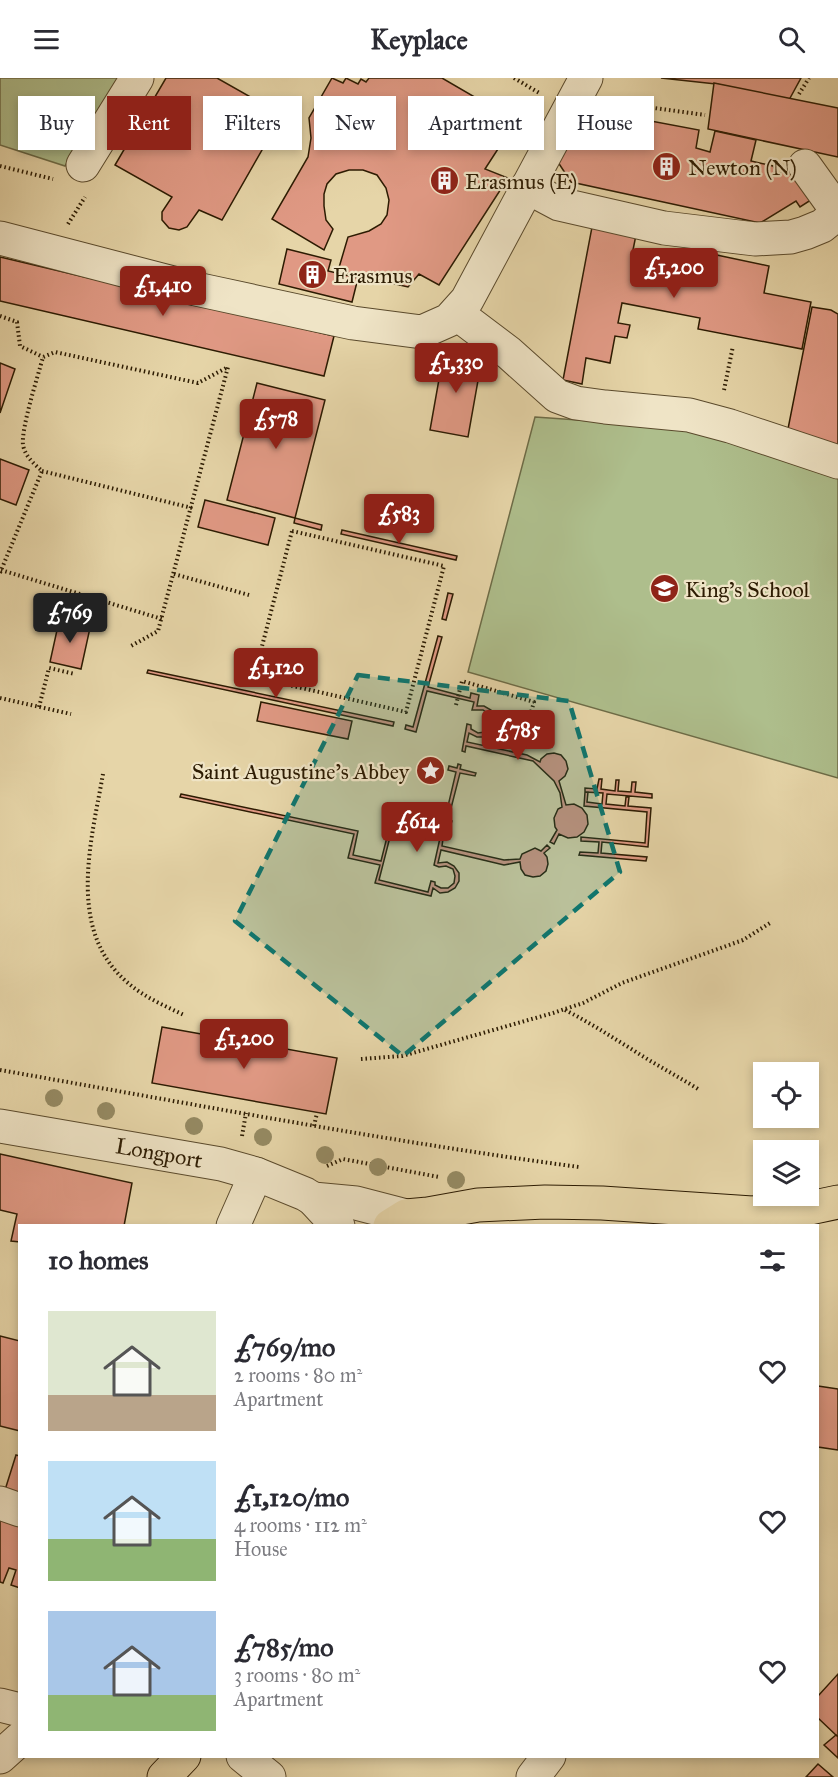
<!DOCTYPE html>
<html lang="en">
<head>
<meta charset="utf-8">
<style>
  body { margin:0; font-family:"IM FELL Great Primer",serif; background:#f7f7f7; color:#2b2b33; height:100vh; display:flex; flex-direction:column; font-size:22px; white-space:nowrap }
  * { box-sizing:border-box; margin:0 }
  p { font-size:20px; color:#7c7c81 }
  .icon { flex:none; width:33px; height:33px; fill:none; stroke:currentColor; stroke-width:2; stroke-linecap:round; stroke-linejoin:round }
  .map { position:relative; flex:1; overflow:hidden }
  .panel { position:absolute; left:18px; top:1146px; width:801px; height:534px; display:flex; flex-direction:column; background:#fff; border-radius:0px; box-shadow:0 3px 9px #0003 }
  .panel>* { flex:none }
  .guide { position:absolute; left:18px; top:18px; width:802px; height:54px; display:flex; gap:12px }
  .buttons { position:absolute; left:753px; top:984px; display:grid; gap:12px }
  .buttons a { display:grid; place-items:center; width:66px; height:66px; border-radius:0px; background:#fff; box-shadow:0 3px 9px #0003; font-size:30px }
  .price { position:absolute; translate:-50% -51px; padding:0 14px; border-radius:6px; background:#8f2418; color:#fff; font-size:20px; line-height:39px; filter:drop-shadow(0 2px 3px #0008) }
  .price::after { content:''; position:absolute; left:50%; top:36px; width:18px; height:14px; margin-left:-9px; background:inherit; clip-path:polygon(0 0,100% 0,50% 100%) }
  .price.current { background:#222; color:#fff }
  ul { padding:0; list-style:none }
  li { display:flex; align-items:center; gap:18px; height:150px; padding:0 30px }
  li span { display:grid; place-items:center; flex:none; width:168px; height:120px; border-radius:0px; color:#555 }
  li>.icon { margin-inline-start:auto }
  span .icon { width:72px; height:72px; fill:#fffc; stroke-width:1 }
  li b { font-size:26px }
  h2 { display:flex; justify-content:space-between; align-items:center; height:72px; padding:0 30px; font-size:26px }
  .pill { padding:0 21px; border-radius:0px; background:#fff; box-shadow:0 3px 9px #0003; font-size:21px; line-height:54px }
  .pill.current { background:#8f2418; color:#fff }
  header { display:flex; justify-content:space-between; align-items:center; height:78px; padding:0 30px; background:#fff; font-size:27px; font-weight:700 }
  .map>svg:first-child { display:block }
</style>
</head>
<body>
<header><svg class="icon" aria-label="menu" viewBox="0 0 24 24"><path d="M4 6h16M4 12h16M4 18h16"/></svg>Keyplace<svg class="icon" aria-label="search" viewBox="0 0 24 24"><circle cx="10" cy="10" r="6"/><path d="M15 15l6 6"/></svg></header>
<div class="map">
<svg width="838" height="1699" viewBox="0 0 838 1699">
  <rect width="100%" height="100%" fill="#e6d5a8"/>
  <filter id="stains"><feTurbulence type="fractalNoise" baseFrequency=".00333" numOctaves="4"/><feColorMatrix values="0 0 0 0 .2 0 0 0 0 .09 0 0 0 0 .02 0 0 0 .5 -.17"/></filter>
  <radialGradient id="worn" r=".72"><stop offset=".6" stop-color="#630" stop-opacity="0"/><stop offset="1" stop-color="#630" stop-opacity=".3"/></radialGradient>
  <!-- green -->
  <g fill="#aebe8c" stroke="#6d6c47" stroke-width="1.5">
    <path d="M 0,0 L 122,0 L 65,88 L 0,67 Z"/>
    <path d="M 535,339 L 678,349 L 838,397 L 838,700 L 468,594 Z"/>
  </g>
  <!-- building -->
  <g fill="#e09984" stroke="#2c1b02" stroke-width="1.5">
    <path d="M 166,0 L 217,0 L 282,37 L 222,142 L 199,132 L 187,149 L 179,152 L 169,150 L 162,142 L 162,134 L 172,119 L 115,87 Z"/>
    <path d="M 332,0 L 343,5 L 346,0 L 358,6 L 361,1 L 366,4 L 369,0 L 442,0 L 516,43 L 485,91 L 508,100 L 439,207 L 419,196 L 408,209 L 338,193 L 348,159 L 369,153 L 381,146 L 387,137 L 389,122 L 386,110 L 377,97 L 363,92 L 349,92 L 336,96 L 327,106 L 324,116 L 324,128 L 326,142 L 333,151 L 324,172 L 272,141 L 308,79 L 311,60 L 309,40 Z"/>
    <path d="M 661,0 L 801,0 L 789,22 L 716,6 Z"/>
    <path d="M 714,5 L 838,30 L 838,79 L 708,51 Z"/>
    <path d="M 603,34 L 699,52 L 696,70 L 710,74 L 715,53 L 756,62 L 751,83 L 773,88 L 778,97 L 792,87 L 814,120 L 800,129 L 796,123 L 760,145 L 571,104 L 550,72 L 584,47 L 599,50 Z"/>
    <path d="M 592,149 L 636,157 L 633,172 L 666,179 L 665,186 L 709,194 L 712,176 L 769,188 L 764,215 L 811,224 L 802,271 L 698,251 L 700,240 L 622,225 L 618,245 L 630,247 L 627,260 L 615,258 L 610,285 L 586,280 L 582,306 L 563,302 Z"/>
    <path d="M 287,171 L 331,182 L 328,193 L 358,200 L 352,224 L 279,206 Z"/>
    <path d="M 0,179 L 334,258 L 324,298 L 0,223 Z"/>
    <path d="M 812,229 L 831,232 L 838,236 L 838,373 L 786,361 Z"/>
    <path d="M 444,273 L 482,280 L 468,359 L 430,352 Z"/>
    <path d="M 0,285 L 15,291 L 0,335 Z"/>
    <path d="M 257,305 L 325,322 L 295,440 L 227,422 Z"/>
    <path d="M 0,381 L 29,392 L 16,427 L 0,421 Z"/>
    <path d="M 205,422 L 275,440 L 268,467 L 198,449 Z"/>
    <path d="M 295,440 L 322,447 L 321,452 L 294,445 Z"/>
    <path d="M 342,452 L 457,478 L 456,482 L 341,456 Z"/>
    <path d="M 448,515 L 453,516 L 446,542 L 442,541 Z"/>
    <path d="M 66,541 L 83,545 L 82,549 L 90,550 L 81,591 L 50,584 L 59,543 L 65,545 Z"/>
    <path d="M 438,558 L 442,559 L 428,609 L 470,620 L 471,615 L 479,617 L 477,628 L 484,628 L 491,632 L 495,639 L 496,647 L 492,654 L 485,659 L 477,659 L 469,655 L 467,664 L 527,677 L 540,684 L 541,681 L 547,676 L 554,675 L 561,677 L 566,683 L 568,691 L 565,698 L 559,703 L 566,727 L 574,726 L 582,730 L 587,737 L 588,746 L 584,754 L 577,759 L 568,760 L 559,756 L 554,766 L 550,764 L 557,752 L 555,749 L 554,740 L 558,731 L 562,729 L 560,715 L 554,703 L 533,683 L 466,668 L 465,674 L 462,673 L 467,646 L 471,647 L 471,651 L 478,655 L 485,654 L 490,649 L 492,642 L 489,636 L 483,632 L 472,632 L 474,624 L 427,613 L 416,654 L 405,651 L 406,647 L 413,649 Z"/>
    <path d="M 148,592 L 394,644 L 393,648 L 147,595 Z"/>
    <path d="M 261,624 L 352,643 L 348,661 L 257,643 Z"/>
    <path d="M 458,686 L 461,687 L 460,691 L 476,695 L 475,698 L 460,695 L 448,742 L 452,743 L 451,746 L 448,746 L 447,750 L 443,749 L 444,745 L 438,743 L 439,740 L 445,741 L 456,694 L 448,692 L 449,688 L 457,690 Z"/>
    <path d="M 599,701 L 602,701 L 601,711 L 615,713 L 616,702 L 619,702 L 618,713 L 631,714 L 632,704 L 636,704 L 635,714 L 652,716 L 652,720 L 607,716 L 606,726 L 625,728 L 626,719 L 629,719 L 628,728 L 651,730 L 648,769 L 602,764 L 601,775 L 647,779 L 646,783 L 579,777 L 580,774 L 598,775 L 599,764 L 581,763 L 581,759 L 645,765 L 647,734 L 584,728 L 585,714 L 588,714 L 587,724 L 602,726 L 603,715 L 585,714 L 585,710 L 597,711 Z"/>
    <path d="M 181,716 L 358,753 L 353,777 L 381,783 L 387,759 L 390,759 L 379,802 L 428,814 L 431,803 L 435,804 L 435,807 L 441,810 L 448,810 L 454,805 L 455,798 L 453,791 L 446,788 L 439,789 L 434,787 L 440,760 L 443,761 L 442,768 L 504,782 L 520,781 L 522,776 L 535,770 L 541,773 L 547,767 L 550,770 L 544,775 L 547,779 L 548,786 L 546,793 L 540,798 L 533,799 L 525,797 L 521,791 L 520,784 L 504,787 L 441,772 L 438,785 L 447,784 L 454,788 L 459,795 L 459,803 L 455,810 L 448,814 L 440,815 L 433,810 L 431,818 L 375,805 L 380,787 L 348,780 L 354,756 L 180,719 Z"/>
    <path d="M 162,949 L 337,980 L 326,1036 L 152,1005 Z"/>
    <path d="M 0,1076 L 132,1105 L 124,1148 L 20,1148 L 20,1164 L 11,1163 L 17,1136 L 0,1132 Z"/>
    <path d="M 0,1258 L 20,1263 L 20,1353 L 0,1348 Z"/>
    <path d="M 818,1308 L 838,1311 L 838,1372 L 818,1369 Z"/>
    <path d="M 16,1377 L 20,1378 L 20,1416 L 5,1412 Z"/>
    <path d="M 0,1437 L 20,1444 L 20,1510 L 11,1507 L 16,1492 L 9,1490 L 3,1505 L 0,1504 Z"/>
    <path d="M 838,1596 L 838,1659 L 818,1640 L 818,1618 Z"/>
    <path d="M 836,1657 L 838,1659 L 838,1680 L 824,1667 Z"/>
    <path d="M 818,1686 L 833,1699 L 806,1699 Z"/>
  </g>
  <g fill="none" stroke-linecap="round" stroke-linejoin="round">
    <defs>
      <g id="minor">
        <path d="M 83,87 L 137,0"/>
        <path d="M 805,88 L 838,134"/>
        <path d="M 527,109 L 559,126 L 664,150 L 755,161 L 791,159 L 805,155 L 822,148 L 838,135"/>
        <path d="M 0,160 L 196,211 L 353,245 L 422,254 L 449,242 L 467,222 L 586,0"/>
        <path d="M 456,235 L 509,275 L 557,318 L 576,325 L 605,329 L 689,337 L 730,348 L 838,384"/>
        <path d="M 0,1048 L 221,1086 L 256,1096 L 305,1116 L 313,1121 L 338,1148"/>
        <path d="M 313,1121 L 356,1125 L 406,1138"/>
        <path d="M 233,1148 L 256,1096"/>
        <path d="M 0,1425 L 20,1432"/>
        <path d="M 0,1627 L 20,1632"/>
        <path d="M 243,1678 L 269,1699"/>
        <path d="M 0,1679 L 20,1661"/>
        <path d="M 533,1699 L 549,1678"/>
      </g>
      <g id="major">
        <path d="M 390,1148 L 406,1138 L 428,1136 L 478,1127 L 545,1124 L 602,1125 L 752,1135 L 805,1131 L 838,1124"/>
        <path d="M 164,1699 L 184,1678"/>
      </g>
    </defs>
    <!-- minor casing -->
    <use href="#minor" stroke="#5a4a2c" stroke-width="35"/>
    <!-- major casing -->
    <use href="#major" stroke="#2c1b02" stroke-width="35"/>
    <!-- path -->
    <g stroke="#2c1b02" stroke-width="4" stroke-dasharray="1.5 3" stroke-linecap="butt">
      <path d="M 514,0 L 541,16"/>
      <path d="M 799,16 L 809,0"/>
      <path d="M 611,24 L 705,37"/>
      <path d="M 0,88 L 53,101"/>
      <path d="M 68,146 L 85,119"/>
      <path d="M 0,238 L 17,244 L 20,268 L 43,279"/>
      <path d="M 724,312 L 733,268"/>
      <path d="M 42,393 L 192,430"/>
      <path d="M 292,453 L 444,488 L 406,634 L 254,599 Z"/>
      <path d="M 1,492 L 162,541"/>
      <path d="M 0,495 L 42,393 C 34,386 25,378 23,367 C 21,350 38,298 43,279 L 55,274 L 198,305 L 228,289 L 158,553 L 131,568"/>
      <path d="M 174,496 L 249,517"/>
      <path d="M 0,620 L 71,636"/>
      <path d="M 456,627 L 462,603 L 534,624 L 529,641"/>
      <path d="M 39,629 L 49,590 L 75,596"/>
      <path d="M 103,696 C 91,764 66,853 128,905 C 144,919 165,928 184,937"/>
      <path d="M 565,932 C 589,944 610,958 633,972 C 654,986 676,997 698,1011"/>
      <path d="M 361,981 L 402,978 L 553,935 L 583,925 L 622,905 L 743,862 L 770,845"/>
      <path d="M 0,992 C 193,1026 385,1063 579,1089"/>
      <path d="M 314,1048 L 317,1035"/>
      <path d="M 242,1058 L 246,1035"/>
      <path d="M 327,1088 L 343,1081 L 439,1099"/>
    </g>
    <!-- minor -->
    <use href="#minor" stroke="#efe4c6" stroke-width="33"/>
    <!-- major -->
    <use href="#major" stroke="#e6d5a8" stroke-width="33"/>
  </g>
  <!-- trees -->
  <g fill="#958a63">
    <circle cx="54" cy="1020" r="9"/>
    <circle cx="106" cy="1033" r="9"/>
    <circle cx="194" cy="1048" r="9"/>
    <circle cx="263" cy="1059" r="9"/>
    <circle cx="325" cy="1077" r="9"/>
    <circle cx="378" cy="1089" r="9"/>
    <circle cx="456" cy="1102" r="9"/>
  </g>
  <!-- marked area -->
  <path fill="#0f766e" fill-opacity="0.2" stroke="#0f766e" stroke-width="4.5" stroke-dasharray="12 8" stroke-linejoin="round" d="M 358,597 L 569,623 L 620,794 L 403,978 L 235,843 Z"/>
  <!-- icons -->
  <defs>
    <symbol id="building-disc" viewBox="-11 -11 22 22"><circle r="9.5" fill="#8f2418" stroke="#efe4c6"/><path d="M-4-6H4V6H1V3H-1V6H-4ZM-2.5-4.3h1.7v1.8h-1.7ZM.8-4.3h1.7v1.8H.8ZM-2.5-1h1.7V.8h-1.7ZM.8-1h1.7V.8H.8Z" fill="#fff"/></symbol>
    <symbol id="school-disc" viewBox="-11 -11 22 22"><circle r="9.5" fill="#8f2418" stroke="#efe4c6"/><path d="M0-5L7-2L0 1L-7-2ZM-4 1L0 2.5L4 1V4Q0 6-4 4Z" fill="#fff"/></symbol>
    <symbol id="sight-disc" viewBox="-11 -11 22 22"><circle r="9.5" fill="#8f2418" stroke="#efe4c6"/><path d="M0-6L1.8-2.2L6-1.7L2.9 1.2L3.7 5.4L0 3.3L-3.7 5.4L-2.9 1.2L-6-1.7L-1.8-2.2Z" fill="#fff"/></symbol>
  </defs>
  <g fill-rule="evenodd">
    <use href="#building-disc" x="650" y="72" width="33" height="33"/>
    <use href="#building-disc" x="428" y="86" width="33" height="33"/>
    <use href="#building-disc" x="296" y="180" width="33" height="33"/>
    <use href="#school-disc" x="648" y="494" width="33" height="33"/>
    <use href="#sight-disc" x="414" y="676" width="33" height="33"/>
  </g>
  <g text-anchor="middle" dominant-baseline="central" stroke-width="4.5" stroke-linejoin="round" paint-order="stroke">
    <!-- poi labels -->
    <g font-size="22" fill="#2c1b02" stroke="#efe4c6" text-anchor="start">
      <text x="688" y="89">Newton (N)</text>
      <text x="465" y="103">Erasmus (E)</text>
      <text x="333" y="197">Erasmus</text>
      <text x="685" y="511">King's School</text>
      <text x="409" y="693" text-anchor="end">Saint Augustine's Abbey</text>
    </g>
    <!-- street labels -->
    <g font-size="22" fill="#2c1b02" stroke="#efe4c6">
      <text transform="translate(159 1075) rotate(10)">Longport</text>
    </g>
  </g>
  <rect width="100%" height="100%" filter="url(#stains)"/>
  <rect width="100%" height="100%" fill="url(#worn)"/>
</svg>
<div class="buttons">
<a><svg class="icon" aria-label="locate" viewBox="0 0 24 24"><circle cx="12" cy="12" r="6"/><path d="M12 2v4M12 18v4M2 12h4M18 12h4"/></svg></a>
<a><svg class="icon" aria-label="layers" viewBox="0 0 24 24"><path d="M12 4l9 5-9 5-9-5zM3 14l9 5 9-5"/></svg></a>
</div>
<b class="price" style="left:674px;top:221px">£1,200</b>
<b class="price" style="left:163px;top:239px">£1,410</b>
<b class="price" style="left:456px;top:316px">£1,330</b>
<b class="price" style="left:276px;top:372px">£578</b>
<b class="price" style="left:399px;top:467px">£583</b>
<b class="price current" style="left:70px;top:566px">£769</b>
<b class="price" style="left:276px;top:621px">£1,120</b>
<b class="price" style="left:518px;top:683px">£785</b>
<b class="price" style="left:417px;top:775px">£614</b>
<b class="price" style="left:244px;top:992px">£1,200</b>
<div class="guide">
<a class="pill">Buy</a>
<a class="pill current">Rent</a>
<a class="pill">Filters</a>
<a class="pill">New</a>
<a class="pill">Apartment</a>
<a class="pill">House</a>
</div>
<section class="panel">
<h2>10 homes<svg class="icon" aria-label="filters" viewBox="0 0 24 24"><path d="M4 7h16M4 17h16"/><circle cx="9" cy="7" r="2"/><circle cx="15" cy="17" r="2"/></svg></h2>
<ul>
<li><span style="background:linear-gradient(#dfe7d0 70%,#b9a48a 0)"><svg class="icon" aria-label="home" viewBox="0 0 24 24"><path d="M3 11l9-7 9 7M6 9v11h12V9"/></svg></span><div><b>£769/mo</b><p>2 rooms · 80 m²</p><p>Apartment</p></div><svg class="icon" aria-label="heart" viewBox="0 0 24 24"><path d="M12 20l-8-8c-3-5 5-10 8-4 3-6 11-1 8 4z"/></svg></li>
<li><span style="background:linear-gradient(#bfe0f5 65%,#8fb573 0)"><svg class="icon" aria-label="home" viewBox="0 0 24 24"><path d="M3 11l9-7 9 7M6 9v11h12V9"/></svg></span><div><b>£1,120/mo</b><p>4 rooms · 112 m²</p><p>House</p></div><svg class="icon" aria-label="heart" viewBox="0 0 24 24"><path d="M12 20l-8-8c-3-5 5-10 8-4 3-6 11-1 8 4z"/></svg></li>
<li><span style="background:linear-gradient(#a9c7e8 70%,#8fb573 0)"><svg class="icon" aria-label="home" viewBox="0 0 24 24"><path d="M3 11l9-7 9 7M6 9v11h12V9"/></svg></span><div><b>£785/mo</b><p>3 rooms · 80 m²</p><p>Apartment</p></div><svg class="icon" aria-label="heart" viewBox="0 0 24 24"><path d="M12 20l-8-8c-3-5 5-10 8-4 3-6 11-1 8 4z"/></svg></li>
</ul>
</section>
</div>
</body>
</html>
